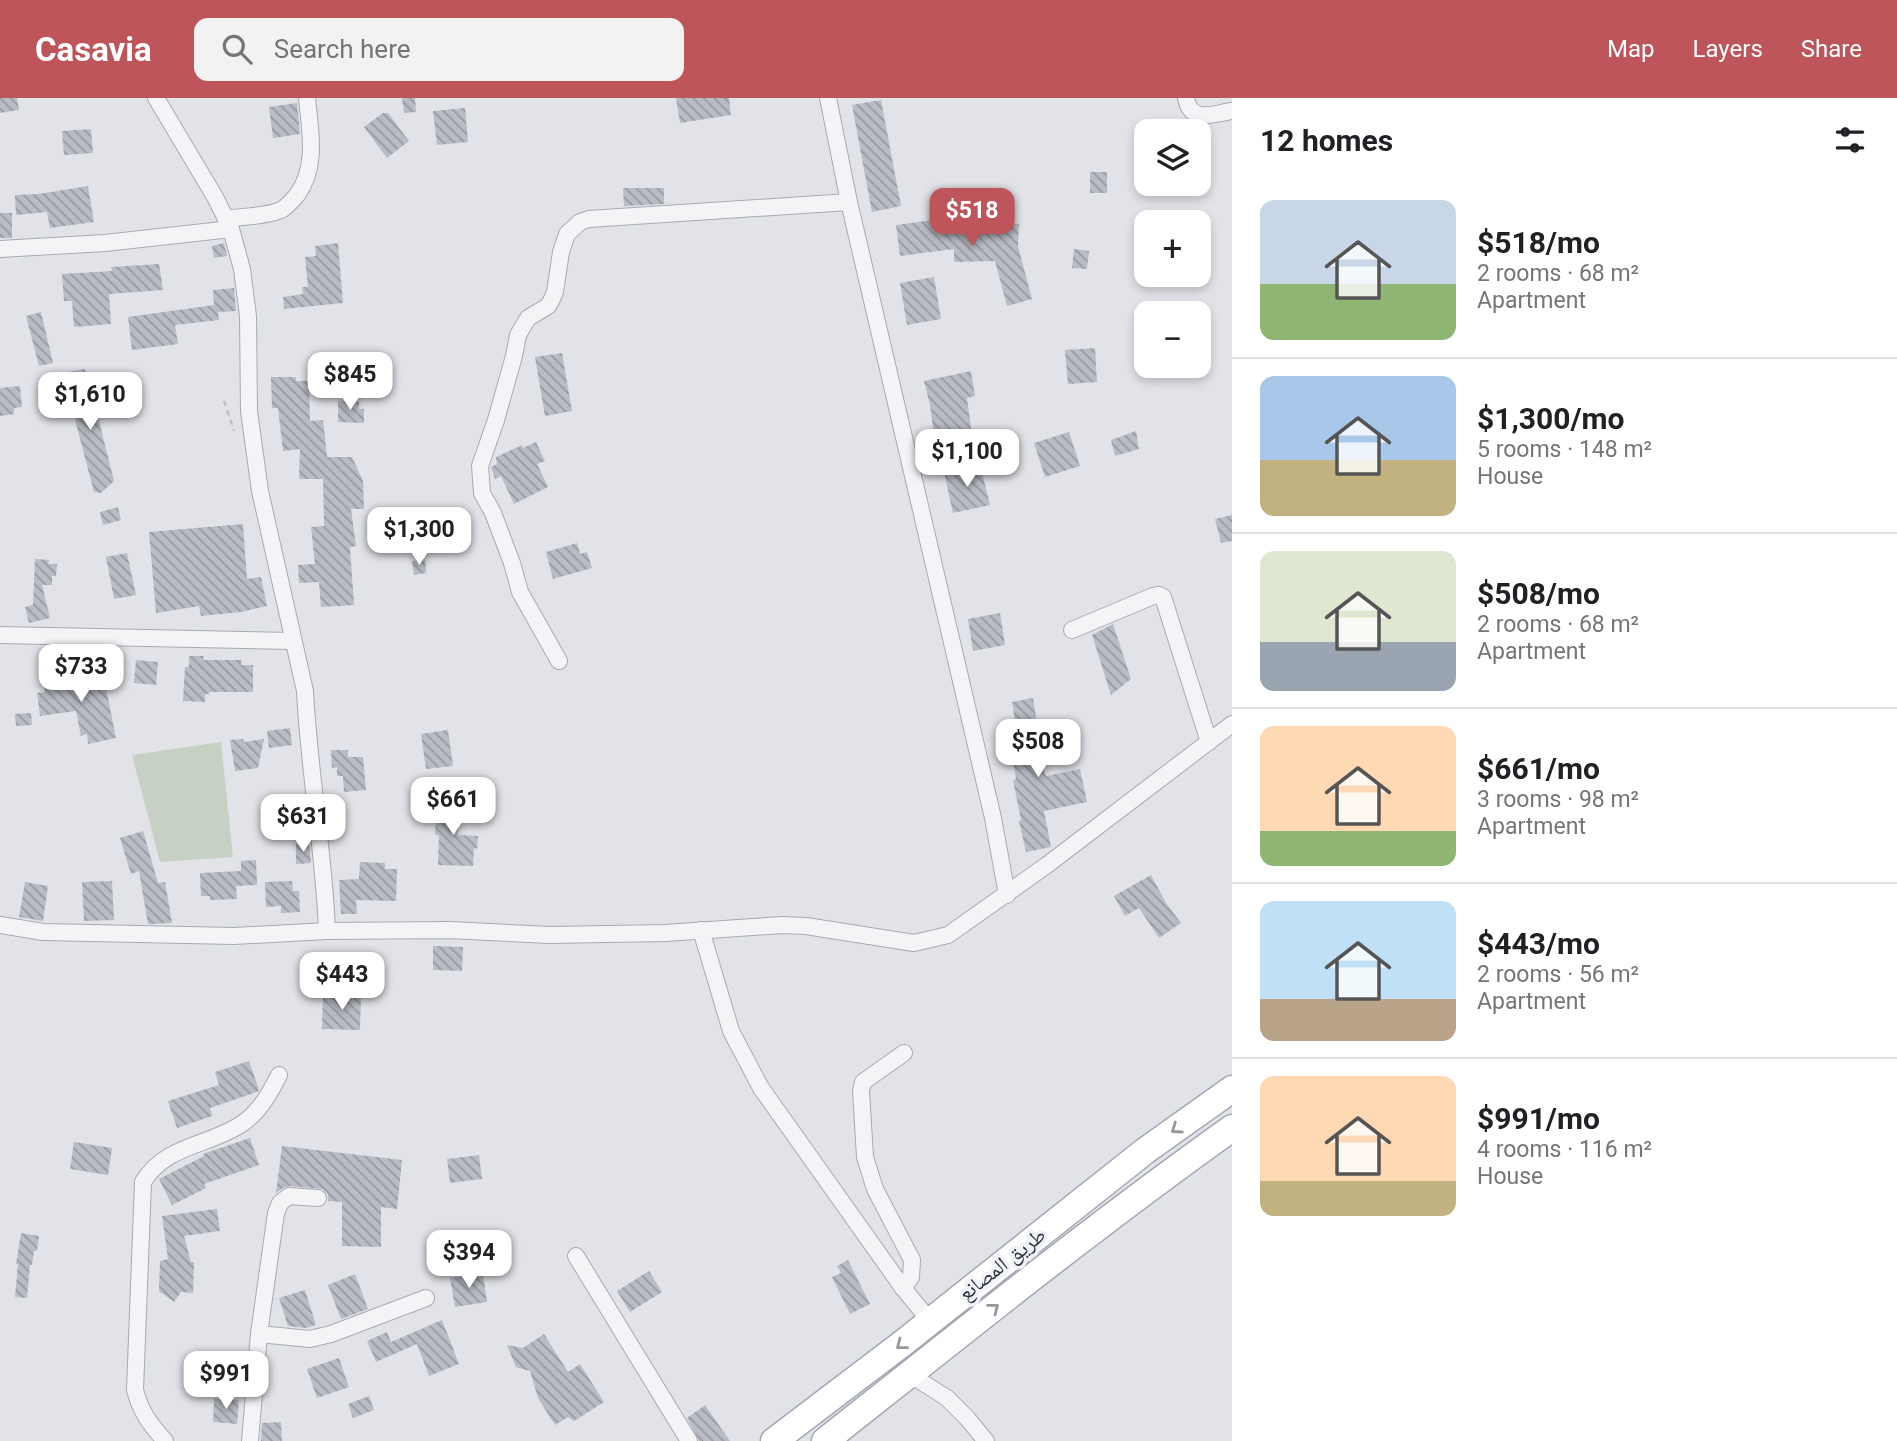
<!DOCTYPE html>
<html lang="en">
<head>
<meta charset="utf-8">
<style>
  body { margin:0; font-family:Roboto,"Noto Naskh Arabic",sans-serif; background:#f2f2f2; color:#202124; height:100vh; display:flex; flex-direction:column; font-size:26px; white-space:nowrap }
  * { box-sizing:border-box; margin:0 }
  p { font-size:23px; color:#757577 }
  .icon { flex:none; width:38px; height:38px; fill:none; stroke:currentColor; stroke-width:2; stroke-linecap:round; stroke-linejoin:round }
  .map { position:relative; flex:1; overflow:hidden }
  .side { display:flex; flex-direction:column; background:#fff; width:665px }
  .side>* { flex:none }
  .buttons { position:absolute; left:1134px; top:21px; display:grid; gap:14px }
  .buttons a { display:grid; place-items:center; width:77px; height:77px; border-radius:14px; background:#fff; box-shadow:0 4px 10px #0003; font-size:35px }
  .price { position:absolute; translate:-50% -60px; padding:0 16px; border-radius:14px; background:#fff; color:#222; font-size:23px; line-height:46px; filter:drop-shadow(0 2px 4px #0008) }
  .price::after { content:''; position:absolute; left:50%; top:42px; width:21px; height:16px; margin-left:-10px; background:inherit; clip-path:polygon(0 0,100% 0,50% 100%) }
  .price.on { background:#be555b; color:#fff }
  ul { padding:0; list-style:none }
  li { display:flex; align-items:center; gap:21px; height:175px; padding:0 28px }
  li+li { border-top:2px solid #e0e0e0 }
  li span { display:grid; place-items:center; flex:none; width:196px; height:140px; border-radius:14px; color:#555 }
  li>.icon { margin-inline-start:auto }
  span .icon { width:84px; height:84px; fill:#fffc; stroke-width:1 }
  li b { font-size:30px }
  h2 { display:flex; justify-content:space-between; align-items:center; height:84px; padding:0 28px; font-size:30px }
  header { display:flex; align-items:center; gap:42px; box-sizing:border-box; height:98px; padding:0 35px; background:#be555b; color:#fff }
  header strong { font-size:33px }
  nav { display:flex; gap:38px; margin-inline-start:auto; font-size:24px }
  .search { width:490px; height:63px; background:#f2f2f2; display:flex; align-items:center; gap:18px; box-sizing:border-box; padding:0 24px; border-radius:14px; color:#757577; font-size:26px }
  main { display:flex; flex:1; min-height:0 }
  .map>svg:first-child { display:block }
</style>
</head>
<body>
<header>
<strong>Casavia</strong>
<div class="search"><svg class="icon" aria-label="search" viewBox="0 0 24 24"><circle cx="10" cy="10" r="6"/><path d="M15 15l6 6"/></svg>Search here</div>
<nav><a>Map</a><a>Layers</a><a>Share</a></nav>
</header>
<main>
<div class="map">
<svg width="1232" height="1343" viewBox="0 0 1232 1343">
  <defs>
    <pattern id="building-back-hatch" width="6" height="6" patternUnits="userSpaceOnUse" patternTransform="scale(1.75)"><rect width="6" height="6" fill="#b9bcc4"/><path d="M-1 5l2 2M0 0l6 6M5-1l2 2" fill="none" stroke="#9799a1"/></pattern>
  </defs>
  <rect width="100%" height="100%" fill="#e1e3e8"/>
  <!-- green -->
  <path fill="#c6d1c3" d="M 221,644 L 233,759 L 160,764 L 132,657 Z"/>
  <!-- building -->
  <g fill="url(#building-back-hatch)">
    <path d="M 0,0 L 17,0 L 19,12 L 0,15 Z"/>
    <path d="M 402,0 L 415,0 L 416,14 L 404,15 Z"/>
    <path d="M 676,0 L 729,0 L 731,17 L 680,25 Z"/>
    <path d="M 881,2 L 901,108 L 872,114 L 852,7 Z"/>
    <path d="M 297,5 L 300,36 L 273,40 L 269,9 Z"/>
    <path d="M 465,10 L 468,44 L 437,47 L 433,13 Z"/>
    <path d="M 383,15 L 388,15 L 409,43 L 387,60 L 364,29 Z"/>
    <path d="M 91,31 L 93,55 L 64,57 L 62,33 Z"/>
    <rect x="1090" y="74" width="17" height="21"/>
    <path d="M 88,88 L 94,124 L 50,130 L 47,114 L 16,117 L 15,97 L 38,96 Z"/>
    <path d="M 623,90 L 664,90 L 664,106 L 624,108 Z"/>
    <rect x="0" y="115" width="12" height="25"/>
    <path d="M 955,119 L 976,119 L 976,122 L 1019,126 L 1018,148 L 1032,201 L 1007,208 L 995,163 L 954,164 L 954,151 L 900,158 L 896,127 Z"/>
    <path d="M 224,145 L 227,158 L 214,160 L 212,148 Z"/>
    <path d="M 338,145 L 343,205 L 284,211 L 283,199 L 303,196 L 302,189 L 308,189 L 305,159 L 316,158 L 315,148 Z"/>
    <path d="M 1074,151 L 1089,153 L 1087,171 L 1072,170 Z"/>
    <path d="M 159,166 L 163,192 L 109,196 L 111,226 L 74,229 L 72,203 L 64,203 L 62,176 L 112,173 L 111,169 Z"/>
    <path d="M 934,179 L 941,221 L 907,227 L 900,185 Z"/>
    <path d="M 234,190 L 236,213 L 218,214 L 219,222 L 175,227 L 178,246 L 132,252 L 128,219 L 214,207 L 213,192 Z"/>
    <path d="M 41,214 L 53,265 L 39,268 L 26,218 Z"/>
    <path d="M 1095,250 L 1097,284 L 1068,286 L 1065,252 Z"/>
    <path d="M 562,255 L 572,313 L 545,318 L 535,259 Z"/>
    <path d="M 85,271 L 94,315 L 97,315 L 114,383 L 101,395 L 94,394 L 68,295 L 72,293 L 68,274 Z"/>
    <path d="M 971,273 L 975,298 L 967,300 L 973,345 L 936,351 L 930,307 L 924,283 Z"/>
    <path d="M 271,279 L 296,279 L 296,283 L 309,283 L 310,323 L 323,322 L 327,359 L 352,359 L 363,383 L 364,411 L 351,411 L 356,448 L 350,449 L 354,507 L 321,509 L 319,484 L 299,485 L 298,467 L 315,466 L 311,429 L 324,428 L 323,381 L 299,381 L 300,351 L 283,353 L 278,310 L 272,310 Z"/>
    <path d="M 20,288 L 22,309 L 14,310 L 14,316 L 0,318 L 0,290 Z"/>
    <path d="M 338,303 L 359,304 L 359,311 L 364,311 L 364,325 L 338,324 Z"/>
    <path d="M 1136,333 L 1139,351 L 1115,358 L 1111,342 Z"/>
    <path d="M 1069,334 L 1080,368 L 1045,379 L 1034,345 Z"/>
    <path d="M 536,344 L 545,363 L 537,366 L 548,389 L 514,406 L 501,378 L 495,381 L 491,369 L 497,366 L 496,359 L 522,347 L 523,350 Z"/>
    <path d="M 980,366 L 990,407 L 953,415 L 944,374 Z"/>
    <path d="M 118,409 L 121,422 L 103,427 L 100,414 Z"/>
    <path d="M 1232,417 L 1232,443 L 1221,445 L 1215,421 Z"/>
    <path d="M 243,426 L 247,481 L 261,479 L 267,508 L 241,514 L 201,518 L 199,508 L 156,515 L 149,434 Z"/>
    <path d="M 577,445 L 580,456 L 587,454 L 592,470 L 553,481 L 546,454 Z"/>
    <path d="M 127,455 L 136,497 L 114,501 L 106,459 Z"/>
    <path d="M 35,461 L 49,462 L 48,466 L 57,466 L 56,478 L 52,478 L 52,487 L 42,487 L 50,520 L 29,525 L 25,509 L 33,507 Z"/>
    <path d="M 425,461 L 426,475 L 414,477 L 412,463 Z"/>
    <path d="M 1000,515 L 1005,547 L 973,553 L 968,521 Z"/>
    <path d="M 1113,526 L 1131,581 L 1111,597 L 1092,537 Z"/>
    <path d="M 189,558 L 204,558 L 203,562 L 242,562 L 241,567 L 253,567 L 253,594 L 209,594 L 209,596 L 205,596 L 205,604 L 183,603 L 185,569 L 189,569 Z"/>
    <path d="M 136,562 L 158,564 L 156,587 L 134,585 Z"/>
    <path d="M 80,568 L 83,578 L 94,575 L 96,582 L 104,580 L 116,640 L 88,646 L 87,636 L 81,638 L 76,613 L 40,618 L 37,595 L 45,594 L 44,584 L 70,581 L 68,572 Z"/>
    <path d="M 1033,600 L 1045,676 L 1046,678 L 1080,671 L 1087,704 L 1044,713 L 1051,749 L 1026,754 L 1019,723 L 1021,722 L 1013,682 L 1016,681 L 1008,629 L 1016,628 L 1012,604 Z"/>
    <path d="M 31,615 L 32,627 L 16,628 L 15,616 Z"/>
    <path d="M 290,630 L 292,647 L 269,650 L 267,633 Z"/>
    <path d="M 448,632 L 453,668 L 426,671 L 421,636 Z"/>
    <path d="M 243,641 L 244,644 L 264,641 L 258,670 L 235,673 L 230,642 Z"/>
    <path d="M 331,652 L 348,652 L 348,659 L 363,659 L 366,692 L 344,694 L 343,678 L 337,678 L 337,669 L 332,670 Z"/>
    <path d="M 437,704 L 460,705 L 458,737 L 478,738 L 477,751 L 474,750 L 473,768 L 438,767 L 439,737 L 435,737 Z"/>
    <path d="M 143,733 L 158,785 L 165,784 L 172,825 L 148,826 L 139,773 L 131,776 L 120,740 Z"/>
    <path d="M 309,745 L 311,765 L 296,766 L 296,746 Z"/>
    <path d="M 256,762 L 257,787 L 236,788 L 237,801 L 210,802 L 210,798 L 201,798 L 200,775 L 241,773 L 241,763 Z"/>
    <path d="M 360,764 L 385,765 L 385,771 L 397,771 L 396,803 L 356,802 L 357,816 L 341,816 L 339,782 L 359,781 Z"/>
    <path d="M 1151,777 L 1166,805 L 1181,825 L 1159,840 L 1139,810 L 1125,818 L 1114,798 Z"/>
    <path d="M 112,783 L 114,822 L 84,823 L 82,784 Z"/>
    <path d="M 292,783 L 293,793 L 299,793 L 300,814 L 281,815 L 281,808 L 266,809 L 265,784 Z"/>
    <path d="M 25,784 L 48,788 L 43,823 L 19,819 Z"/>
    <path d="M 433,848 L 463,849 L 462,873 L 433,872 Z"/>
    <path d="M 323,895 L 361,896 L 360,932 L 322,931 Z"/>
    <path d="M 249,963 L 259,992 L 257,994 L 210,1010 L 212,1018 L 177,1030 L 168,1003 L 219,987 L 215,974 Z"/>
    <path d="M 250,1040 L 259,1067 L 204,1086 L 206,1090 L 172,1107 L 159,1081 L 204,1058 L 203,1056 Z"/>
    <path d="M 74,1044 L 112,1050 L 108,1077 L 70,1071 Z"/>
    <path d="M 282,1048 L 402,1062 L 397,1111 L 381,1109 L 381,1149 L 342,1148 L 342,1104 L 328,1103 L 328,1096 L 323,1091 L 290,1088 L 283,1090 L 276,1095 Z"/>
    <path d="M 479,1057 L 482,1081 L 450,1085 L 447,1061 Z"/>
    <path d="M 217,1111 L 220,1133 L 184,1138 L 191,1164 L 194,1164 L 193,1195 L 181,1194 L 174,1204 L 159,1193 L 160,1163 L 168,1161 L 162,1118 Z"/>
    <path d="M 21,1135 L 39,1138 L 37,1153 L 34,1153 L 32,1167 L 30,1167 L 27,1200 L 15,1199 L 18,1166 L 16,1166 Z"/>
    <path d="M 848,1162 L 870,1206 L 850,1216 L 832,1179 L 841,1175 L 837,1168 Z"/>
    <path d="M 649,1173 L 662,1194 L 630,1214 L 617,1193 Z"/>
    <path d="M 355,1176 L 368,1211 L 341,1221 L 328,1187 Z"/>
    <path d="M 483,1176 L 487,1204 L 455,1209 L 450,1180 Z"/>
    <path d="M 305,1192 L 316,1227 L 305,1230 L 288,1228 L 279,1200 Z"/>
    <path d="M 442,1222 L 459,1266 L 429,1278 L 417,1246 L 376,1264 L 367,1243 L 387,1234 L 391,1244 Z"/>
    <path d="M 544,1236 L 568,1274 L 580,1266 L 604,1304 L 574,1323 L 568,1319 L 555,1327 L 538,1300 L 530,1273 L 516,1269 L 507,1247 L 523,1250 Z"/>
    <path d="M 339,1260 L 349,1289 L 317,1300 L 307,1271 Z"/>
    <path d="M 369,1298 L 374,1312 L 353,1320 L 348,1306 Z"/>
    <path d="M 214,1301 L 239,1302 L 237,1326 L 213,1324 Z"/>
    <path d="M 705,1307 L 730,1343 L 699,1343 L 687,1320 Z"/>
    <path d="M 281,1324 L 282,1343 L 261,1343 L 262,1325 Z"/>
  </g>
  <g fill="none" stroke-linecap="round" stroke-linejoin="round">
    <defs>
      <g id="street">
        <path d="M 156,0 L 215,99 L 231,131 L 242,171 L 248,218 L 249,313 L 260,393 L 305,593 C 309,674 324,753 327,833"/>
        <path d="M 828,0 L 849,104 L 993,720 L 1007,797"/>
        <path d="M 1186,0 C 1191,26 1212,16 1232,13"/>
        <path d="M 226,121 C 243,118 265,119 281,112 C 287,109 292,103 297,97 C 318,68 310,33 307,0"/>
        <path d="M 0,151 L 105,145 L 231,131"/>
        <path d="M 1072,532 L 1153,498 L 1159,497 L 1163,499 L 1209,644"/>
        <path d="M 0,537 L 292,543"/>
        <path d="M 559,563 L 520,494 L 512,465 L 493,415 L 482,395 L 480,368 L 496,322 L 514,258 L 518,237 L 528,220 L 548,208 L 551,203 L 555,194 L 561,154 L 567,136 L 580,124 L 589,121 L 849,104"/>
        <path d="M 0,827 L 43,834 L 234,838 L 327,833 L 449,832 L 550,837 L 665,835 L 782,827 L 806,828 L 914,845 L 948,837 L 1047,767 L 1232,626"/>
        <path d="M 701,832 L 731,933 L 761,990 L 903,1190 L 930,1223"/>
        <path d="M 576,1158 L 689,1343"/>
        <path d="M 903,1190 L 911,1179 L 912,1162 L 875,1091 L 865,1059 L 861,993 L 863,984 L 904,955"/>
        <path d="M 259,1236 L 310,1241 L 331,1236 L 426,1200"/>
        <path d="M 909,1276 L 947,1300 L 967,1320 L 986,1343"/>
        <path d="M 165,1343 C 150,1326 141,1315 135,1292 L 143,1084 C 166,1046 210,1048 243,1025 C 260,1013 270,995 279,977"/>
        <path d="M 250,1343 L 259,1236 L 276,1115 L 280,1105 L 289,1098 L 318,1100"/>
      </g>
      <g id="primary">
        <path d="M 774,1343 L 903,1245 L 1145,1053 L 1232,991"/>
        <path d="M 825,1343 C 959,1237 1093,1129 1232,1030"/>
      </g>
    </defs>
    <!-- street casing -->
    <use href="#street" stroke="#a7aab2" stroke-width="18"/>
    <!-- primary casing -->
    <use href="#primary" stroke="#a2a7b2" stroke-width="29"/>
    <!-- path -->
    <path stroke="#c0c1c7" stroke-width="2.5" stroke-dasharray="5 5" stroke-linecap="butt" d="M 224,303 L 234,333"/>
    <!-- street -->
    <use href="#street" stroke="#f4f4f7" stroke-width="16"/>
    <!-- primary -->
    <use href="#primary" stroke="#fff" stroke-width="26"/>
  </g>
  <!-- one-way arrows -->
  <defs><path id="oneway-chevron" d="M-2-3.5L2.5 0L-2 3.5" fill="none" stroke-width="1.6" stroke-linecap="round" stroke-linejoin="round" transform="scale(1.75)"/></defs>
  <g stroke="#96989e">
    <use href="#oneway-chevron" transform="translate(1176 1031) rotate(145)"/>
    <use href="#oneway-chevron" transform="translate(994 1210) rotate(-38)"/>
    <use href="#oneway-chevron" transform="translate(901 1247) rotate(142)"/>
  </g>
  <g text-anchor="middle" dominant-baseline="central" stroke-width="7" stroke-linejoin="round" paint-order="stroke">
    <!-- street labels -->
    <g font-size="21" fill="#2c313e" stroke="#f1f2f6">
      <text transform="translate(1002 1166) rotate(-38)">طريق المصانع</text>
    </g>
  </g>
</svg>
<div class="buttons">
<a><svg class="icon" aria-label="layers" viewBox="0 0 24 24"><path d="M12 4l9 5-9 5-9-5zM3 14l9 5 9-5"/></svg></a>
<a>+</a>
<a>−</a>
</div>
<b class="price on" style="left:972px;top:150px">$518</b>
<b class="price" style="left:350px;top:314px">$845</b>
<b class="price" style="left:90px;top:334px">$1,610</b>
<b class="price" style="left:967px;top:391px">$1,100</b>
<b class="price" style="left:419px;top:469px">$1,300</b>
<b class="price" style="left:81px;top:606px">$733</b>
<b class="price" style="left:1038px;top:681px">$508</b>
<b class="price" style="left:453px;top:739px">$661</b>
<b class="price" style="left:303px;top:756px">$631</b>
<b class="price" style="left:342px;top:914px">$443</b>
<b class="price" style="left:469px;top:1192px">$394</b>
<b class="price" style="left:226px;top:1313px">$991</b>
</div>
<section class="side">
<h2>12 homes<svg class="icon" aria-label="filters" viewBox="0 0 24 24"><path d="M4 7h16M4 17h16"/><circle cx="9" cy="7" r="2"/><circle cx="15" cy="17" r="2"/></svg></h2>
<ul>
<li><span style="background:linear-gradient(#c9d6e8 60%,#8fb573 0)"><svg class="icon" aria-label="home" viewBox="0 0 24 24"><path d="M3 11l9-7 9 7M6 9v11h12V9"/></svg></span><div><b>$518/mo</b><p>2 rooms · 68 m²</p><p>Apartment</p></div></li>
<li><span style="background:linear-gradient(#a9c7e8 60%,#c2b280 0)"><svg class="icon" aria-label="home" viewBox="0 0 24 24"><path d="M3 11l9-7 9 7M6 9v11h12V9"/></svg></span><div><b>$1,300/mo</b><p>5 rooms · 148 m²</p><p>House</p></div></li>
<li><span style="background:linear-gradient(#dfe7d0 65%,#9aa5b1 0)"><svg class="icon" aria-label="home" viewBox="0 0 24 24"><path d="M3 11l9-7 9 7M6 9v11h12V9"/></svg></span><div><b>$508/mo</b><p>2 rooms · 68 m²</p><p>Apartment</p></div></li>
<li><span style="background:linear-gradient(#ffd9b3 75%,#8fb573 0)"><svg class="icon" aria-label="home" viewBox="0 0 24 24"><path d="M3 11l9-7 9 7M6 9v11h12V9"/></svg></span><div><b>$661/mo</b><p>3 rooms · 98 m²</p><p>Apartment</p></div></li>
<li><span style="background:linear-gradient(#bfe0f5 70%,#b9a48a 0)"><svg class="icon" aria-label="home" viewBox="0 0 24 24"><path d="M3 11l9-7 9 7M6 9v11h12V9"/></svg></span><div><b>$443/mo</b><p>2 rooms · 56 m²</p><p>Apartment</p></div></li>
<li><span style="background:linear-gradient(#ffd9b3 75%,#c2b280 0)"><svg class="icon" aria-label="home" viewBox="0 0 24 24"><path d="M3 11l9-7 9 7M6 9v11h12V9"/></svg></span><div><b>$991/mo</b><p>4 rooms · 116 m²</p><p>House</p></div></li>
</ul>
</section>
</main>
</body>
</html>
